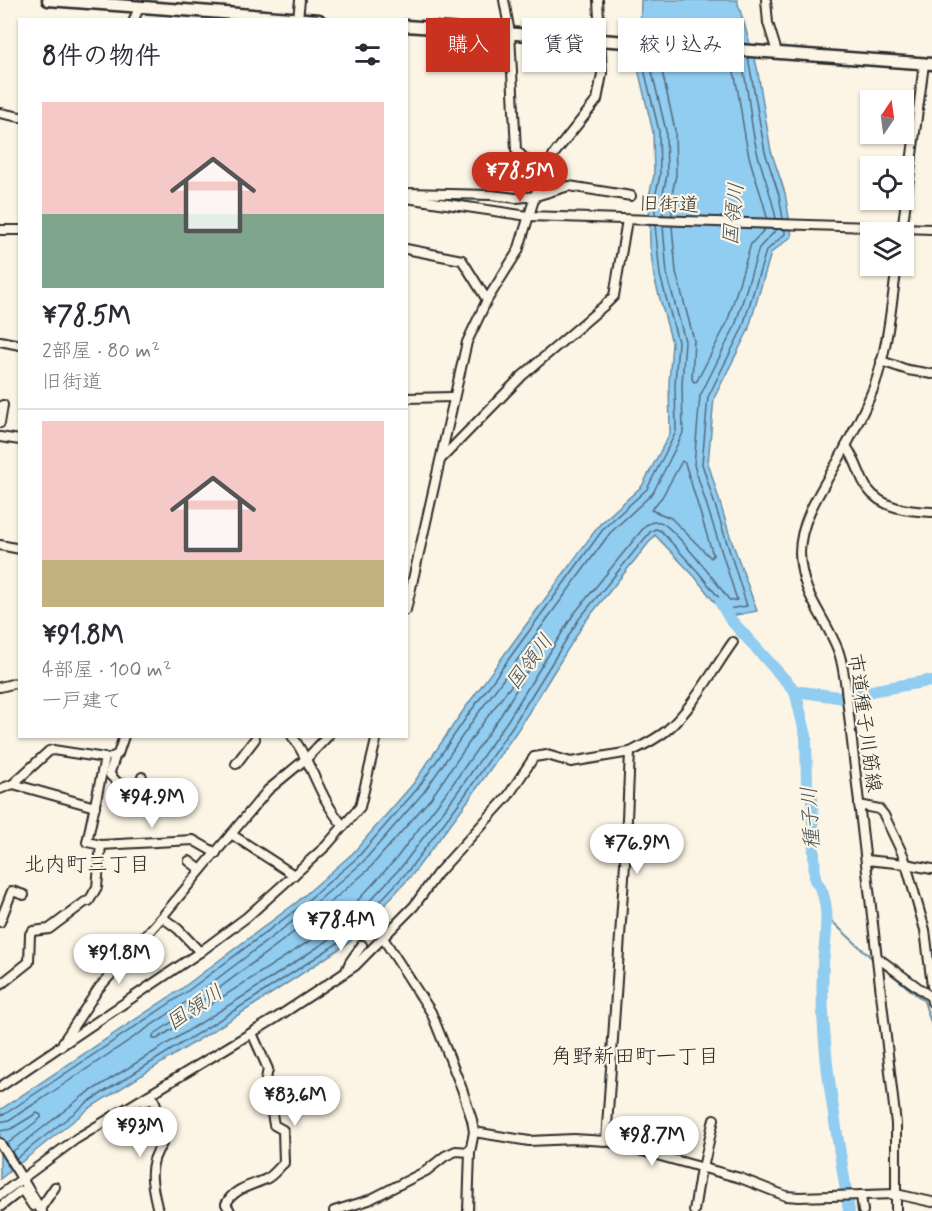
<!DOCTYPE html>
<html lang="ja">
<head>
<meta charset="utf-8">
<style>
  body { margin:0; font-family:Mynerve,"Klee One",sans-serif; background:#f2f2f3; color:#2b2b33; height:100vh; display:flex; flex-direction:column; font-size:22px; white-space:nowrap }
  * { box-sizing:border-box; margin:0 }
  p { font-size:20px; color:#7c7c81 }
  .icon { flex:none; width:33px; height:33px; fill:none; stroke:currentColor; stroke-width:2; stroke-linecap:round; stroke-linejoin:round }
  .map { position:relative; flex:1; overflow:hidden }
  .details { position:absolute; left:18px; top:18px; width:390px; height:720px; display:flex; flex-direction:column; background:#fff; border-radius:0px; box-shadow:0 2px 4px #0004 }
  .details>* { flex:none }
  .banner { position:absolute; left:426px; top:18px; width:416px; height:54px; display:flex; gap:12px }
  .needle { width:39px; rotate:13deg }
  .tools { position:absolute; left:860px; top:90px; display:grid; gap:12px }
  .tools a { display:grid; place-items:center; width:54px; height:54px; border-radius:0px; background:#fff; box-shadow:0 2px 4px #0004; font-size:30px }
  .price { position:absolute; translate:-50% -51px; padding:0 14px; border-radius:21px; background:#fff; color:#222; font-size:20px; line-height:39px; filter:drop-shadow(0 2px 3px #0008) }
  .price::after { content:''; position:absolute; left:50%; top:36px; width:18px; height:14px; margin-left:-9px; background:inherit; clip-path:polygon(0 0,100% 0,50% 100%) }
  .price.on { background:#c8321e; color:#fff }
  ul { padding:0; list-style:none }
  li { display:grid; align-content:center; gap:12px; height:318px; padding:0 24px }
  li+li { border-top:2px solid #e1e1e2 }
  li span { display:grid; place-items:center; height:186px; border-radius:0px; color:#555 }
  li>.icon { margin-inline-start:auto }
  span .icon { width:108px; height:108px; fill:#fffc; stroke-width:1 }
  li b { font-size:26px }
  h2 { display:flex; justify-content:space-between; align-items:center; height:72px; padding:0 24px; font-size:26px }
  .chip { padding:0 21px; border-radius:0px; background:#fff; box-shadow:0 2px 4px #0004; font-size:21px; line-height:54px }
  .chip.on { background:#c8321e; color:#fff }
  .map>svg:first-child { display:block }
</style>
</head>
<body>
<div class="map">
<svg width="932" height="1211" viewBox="0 0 932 1211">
  <rect width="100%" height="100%" fill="#fcf5e5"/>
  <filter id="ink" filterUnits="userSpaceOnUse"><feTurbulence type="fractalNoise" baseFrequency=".0167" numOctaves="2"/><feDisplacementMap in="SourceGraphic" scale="12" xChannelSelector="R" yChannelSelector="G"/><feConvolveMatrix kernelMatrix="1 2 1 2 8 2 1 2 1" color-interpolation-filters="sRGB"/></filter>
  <g filter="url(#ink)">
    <!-- water -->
    <path fill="#91ccf1" stroke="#688ca2" stroke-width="1.5" d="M 641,0 L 737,0 L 757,67 L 771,151 L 785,193 L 792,236 L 771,253 L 748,331 L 714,398 L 708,463 L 730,536 L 757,611 L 726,617 L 695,577 L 655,535 L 584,623 L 519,728 L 470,798 L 412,875 L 350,942 L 254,1005 L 91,1107 L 0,1179 L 0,1110 L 181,989 L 297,902 L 353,853 L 413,784 L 463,711 L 600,524 L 642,486 L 670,433 L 669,383 L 672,343 L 654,277 L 650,245 L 649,196 L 654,175 L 653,132 L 639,73 Z"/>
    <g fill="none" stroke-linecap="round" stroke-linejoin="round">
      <!-- shore -->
      <g stroke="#546b7a" stroke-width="1.5">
        <path d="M 646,50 L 645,73 L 659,131 L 660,175 L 655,197 L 655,215"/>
        <path d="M 653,51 L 652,72 L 666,131 L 667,175 L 662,198 L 663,215"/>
        <path d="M 662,51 L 662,71 L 675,130 L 676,175 L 671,199 L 672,215"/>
        <path d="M 730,56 C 740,89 741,123 749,156 C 754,177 763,197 767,218"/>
        <path d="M 740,57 C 750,89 749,123 758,155 C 764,177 772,196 776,219"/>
        <path d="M 748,57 L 765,152 L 779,195 L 783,219"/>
        <path d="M 672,226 L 676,272 L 694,340 L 692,379 L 694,382 L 697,381 L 727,323 L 751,244 L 765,229"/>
        <path d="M 682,461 L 685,463 L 713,555 L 711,558 L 671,518 L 651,510 L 662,497 Z"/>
        <path d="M 526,666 L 528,670 L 501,715 L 452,785 L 395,860 L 336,924 L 157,1039 L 153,1039 L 153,1035 L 194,1007 L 310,920 L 368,870 L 431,798 L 482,724 Z"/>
        <path d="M 0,1115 L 5,1114 L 185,993 L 301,906 L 357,858 L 418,788 L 468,715 L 604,528 L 647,489 L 676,432 L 675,384 L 678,342 L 660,275 L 655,225"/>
        <path d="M 0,1122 L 9,1120 L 42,1099 L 189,1000 L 305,912 L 362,863 L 424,792 L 474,719 L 610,533 L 653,493 L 683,433 L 682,384 L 685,341 L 667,274 L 663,226"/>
        <path d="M 0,1131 L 11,1129 L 37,1113 L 41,1115 L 41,1118 L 7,1144"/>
        <path d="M 12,1152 L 83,1096 L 247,994 L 342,931 L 402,866 L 459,790 L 508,720 L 573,615 L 646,525 C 651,522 655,521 660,522 C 673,526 720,587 730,601 L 737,600 L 694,465 L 700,396 L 735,326 L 759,248 L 777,229"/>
        <path d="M 16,1159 L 88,1102 L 251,1000 L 347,937 L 408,871 L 465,795 L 514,724 L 579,619 L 651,531 L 656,529 L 661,531 L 699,573 L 728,609 L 747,606 L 702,464 L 708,397 L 742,329 L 766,251 L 785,234 L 785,230"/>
      </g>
      <!-- stream -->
      <g stroke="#688ca2" stroke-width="2">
        <path d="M 826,916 L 875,961"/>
        <path d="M 879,964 L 924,1001 L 932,1026"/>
      </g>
      <!-- river -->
      <g stroke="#91ccf1" stroke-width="12">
        <path d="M 721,603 L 730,619 L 795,691 L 806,736 L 807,784 L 812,798 L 815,880 C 833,900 825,938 823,964 C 819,1048 837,1128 849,1211"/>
        <path d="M 795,691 L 845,698 L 876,690 L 928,681 L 932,682"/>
      </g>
      <defs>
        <g id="minor">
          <path d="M 766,0 L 768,23 L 777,52"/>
          <path d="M 298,18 L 300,0"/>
          <path d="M 134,20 L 139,7"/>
          <path d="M 0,113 L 20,117"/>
          <path d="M 537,190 L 554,154 L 597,100 L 602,74 L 598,0"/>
          <path d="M 406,193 L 491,195 L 516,198 L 536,196 L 569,186 L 631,196"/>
          <path d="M 406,198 L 528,216 L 932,229"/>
          <path d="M 0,230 L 20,230"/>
          <path d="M 902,231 L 924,64"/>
          <path d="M 406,249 L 462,260 L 487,300"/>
          <path d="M 0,341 L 20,345"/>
          <path d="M 881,361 L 908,370 L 932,374"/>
          <path d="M 406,398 L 454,397"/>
          <path d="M 0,423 L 3,405"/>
          <path d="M 0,437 L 20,440"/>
          <path d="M 846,446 C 857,461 859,476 867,488 C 882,509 909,511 932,512"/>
          <path d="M 441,459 L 522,376 L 606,304 L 614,296 L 627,220"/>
          <path d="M 0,545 L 20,549"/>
          <path d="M 406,610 L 467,342 L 487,300 L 518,251 L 537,190 L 531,165 L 516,150 L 510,33 L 504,0"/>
          <path d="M 0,687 L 20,682"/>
          <path d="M 292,736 C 313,764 320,801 344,826"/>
          <path d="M 112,757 L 118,754 L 124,736"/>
          <path d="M 115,757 L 110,772 L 110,775 L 118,783 L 138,790 L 142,777"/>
          <path d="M 236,764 L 255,739"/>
          <path d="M 13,784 L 49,751 L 53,750 L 105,758 L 87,842 L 101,845 L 193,840 L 216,853"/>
          <path d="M 0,789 L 13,784 L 95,807"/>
          <path d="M 859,805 L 879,809 L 884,815 L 904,857 L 925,930 L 932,986"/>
          <path d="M 231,834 L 294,875"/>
          <path d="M 866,860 L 906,864 L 932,869"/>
          <path d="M 189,861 L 201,870 L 268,790 L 308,757 L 328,736"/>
          <path d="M 0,922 L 12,891 L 24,895"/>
          <path d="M 200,952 L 178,929 L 162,917 L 201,870"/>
          <path d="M 878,958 L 931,997 L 932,1002"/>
          <path d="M 346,971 L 350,962 L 362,945"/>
          <path d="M 0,985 L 29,962 L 30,934 L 33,931 L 49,929 L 85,902 L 89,901 L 97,887 L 101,845"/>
          <path d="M 63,1042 L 99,988 L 162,917"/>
          <path d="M 0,1087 L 200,952 L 247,917 L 326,846 L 360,807 L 377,736"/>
          <path d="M 144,1102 L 154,1099 L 159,1114 L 162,1144 C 146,1166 152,1186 158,1211"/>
          <path d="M 474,1132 L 529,1141 L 574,1139 L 606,1141 L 740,1178 L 786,1196 L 799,1197 L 896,1194 L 932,1202"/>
          <path d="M 606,1141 L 625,863 L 630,752 C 642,746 655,740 666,731 C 692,709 713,670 733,642"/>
          <path d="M 0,1143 L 42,1211"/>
          <path d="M 703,1168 L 714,1119"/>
          <path d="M 0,1195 L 76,1139 L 276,1018 L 355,966 L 414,906 L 437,874 L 508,796 L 534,757 L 547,755 L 571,762 L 630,752"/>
          <path d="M 861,1195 L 863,1211"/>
          <path d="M 0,1207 L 20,1191 L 23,1191 L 33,1206"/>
          <path d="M 40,1209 L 55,1187"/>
          <path d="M 230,1211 L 226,1204 C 234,1188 251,1186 266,1179 C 273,1176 278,1168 284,1163 L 283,1130 L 274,1125 L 266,1079 L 268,1069 L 252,1033"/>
          <path d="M 334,1211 L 369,1200 L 426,1171 L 445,1156 L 456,1151 L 470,1152 L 474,1132 L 472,1120 L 462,1089 L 431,1012 L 383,938"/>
          <path d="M 468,1211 L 470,1152"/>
          <path d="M 694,1211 L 701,1168"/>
          <path d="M 896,1211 L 896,1124 L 845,681 C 843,671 842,660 838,650 C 824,614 801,595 800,553 C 800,520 822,489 838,461 C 851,437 864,412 874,387 C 888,348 891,306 897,266"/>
        </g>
        <g id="highway">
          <path d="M 48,0 L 319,20"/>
          <path d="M 406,26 L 932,64"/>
        </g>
      </defs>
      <!-- minor casing -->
      <use href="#minor" stroke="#2b2b2b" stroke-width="12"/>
      <!-- highway casing -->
      <use href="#highway" stroke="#2b2b2b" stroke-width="15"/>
      <!-- minor -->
      <use href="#minor" stroke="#fcf5e5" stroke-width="8"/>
      <!-- highway -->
      <use href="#highway" stroke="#fcf5e5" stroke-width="10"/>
    </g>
  </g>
  <g text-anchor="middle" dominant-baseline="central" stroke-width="4.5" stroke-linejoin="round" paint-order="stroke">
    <!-- street labels -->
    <g font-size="20" fill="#2b2b2b" stroke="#fcf5e5">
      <text transform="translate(669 205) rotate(2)">旧街道</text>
      <text transform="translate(864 723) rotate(82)">市道種子川筋線</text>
    </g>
    <!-- water labels -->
    <g font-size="21" font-style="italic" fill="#44535c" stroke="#fcf5e5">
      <text transform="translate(734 214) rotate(-84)">国領川</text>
      <text transform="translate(530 662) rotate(-53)">国領川</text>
      <text transform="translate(811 818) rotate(-93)">種子川</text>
      <text transform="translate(195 1008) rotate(-34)">国領川</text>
    </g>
    <!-- neighbourhood labels -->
    <g font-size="21" fill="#2b2b2b" stroke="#fcf5e5">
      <text x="87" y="865">北内町三丁目</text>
      <text x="635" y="1057">角野新田町一丁目</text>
    </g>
  </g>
</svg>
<div class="tools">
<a><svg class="needle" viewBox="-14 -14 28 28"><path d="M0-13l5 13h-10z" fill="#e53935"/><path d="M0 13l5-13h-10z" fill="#7c7c81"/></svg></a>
<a><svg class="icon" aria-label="locate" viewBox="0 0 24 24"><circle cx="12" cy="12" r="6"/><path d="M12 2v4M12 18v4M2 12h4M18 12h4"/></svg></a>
<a><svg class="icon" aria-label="layers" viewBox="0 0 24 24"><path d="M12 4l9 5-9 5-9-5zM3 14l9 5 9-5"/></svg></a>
</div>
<b class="price on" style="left:520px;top:203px">¥78.5M</b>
<b class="price" style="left:152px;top:829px">¥94.9M</b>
<b class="price" style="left:637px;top:875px">¥76.9M</b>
<b class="price" style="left:341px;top:952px">¥78.4M</b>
<b class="price" style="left:119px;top:985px">¥91.8M</b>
<b class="price" style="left:295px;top:1127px">¥83.6M</b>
<b class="price" style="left:140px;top:1158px">¥93M</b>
<b class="price" style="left:652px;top:1167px">¥98.7M</b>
<div class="banner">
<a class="chip on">購入</a>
<a class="chip">賃貸</a>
<a class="chip">絞り込み</a>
</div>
<section class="details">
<h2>8件の物件<svg class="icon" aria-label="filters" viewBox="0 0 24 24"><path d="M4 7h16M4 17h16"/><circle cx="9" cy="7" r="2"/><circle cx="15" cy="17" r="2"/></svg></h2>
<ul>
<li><span style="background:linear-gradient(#f6c9c9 60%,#7fa58c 0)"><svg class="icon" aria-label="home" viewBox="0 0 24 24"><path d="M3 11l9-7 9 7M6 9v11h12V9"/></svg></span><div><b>¥78.5M</b><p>2部屋 · 80 m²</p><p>旧街道</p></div></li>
<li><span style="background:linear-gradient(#f6c9c9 75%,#c2b280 0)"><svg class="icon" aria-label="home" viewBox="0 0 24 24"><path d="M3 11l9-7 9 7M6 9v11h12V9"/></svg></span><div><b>¥91.8M</b><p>4部屋 · 100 m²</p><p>一戸建て</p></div></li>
</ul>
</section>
</div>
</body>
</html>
